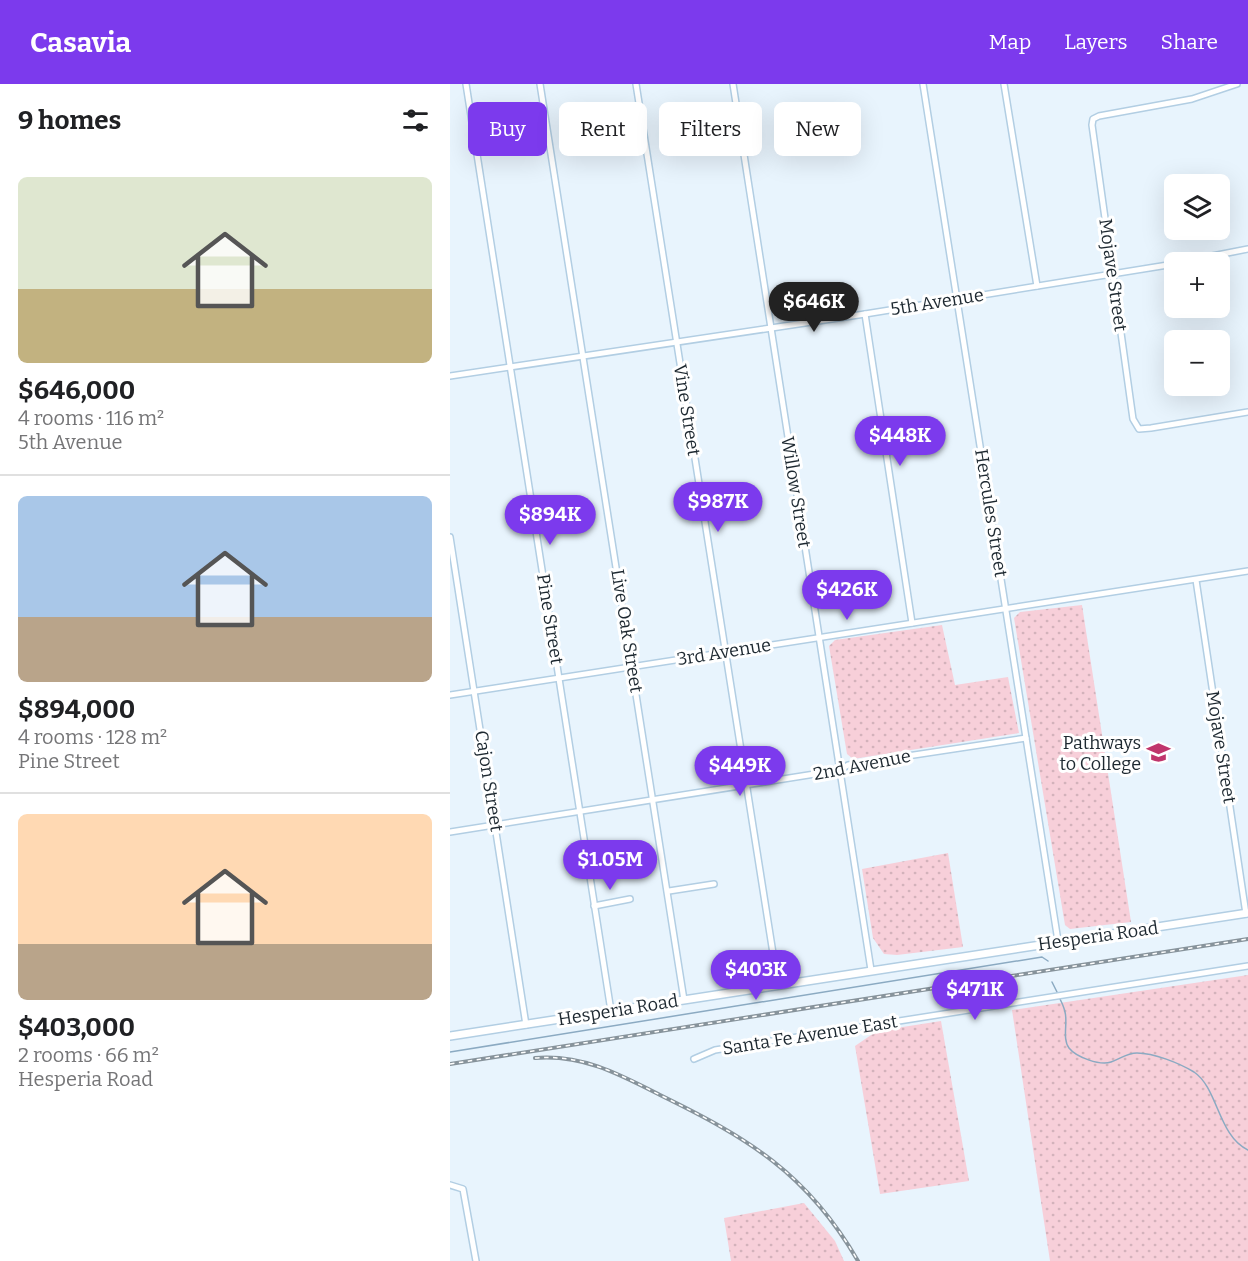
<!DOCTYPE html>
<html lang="en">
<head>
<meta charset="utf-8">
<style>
  body { margin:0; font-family:Bitter,serif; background:#f6f6f6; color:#202124; height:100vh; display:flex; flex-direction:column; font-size:22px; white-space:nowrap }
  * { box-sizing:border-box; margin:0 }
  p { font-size:20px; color:#757577 }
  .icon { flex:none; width:33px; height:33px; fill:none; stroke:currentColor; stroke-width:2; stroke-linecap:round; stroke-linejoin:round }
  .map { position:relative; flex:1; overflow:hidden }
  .side { display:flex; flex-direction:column; background:#fff; width:450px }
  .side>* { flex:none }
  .banner { position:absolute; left:18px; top:18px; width:570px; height:54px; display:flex; gap:12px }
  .fabs { position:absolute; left:714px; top:90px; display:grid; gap:12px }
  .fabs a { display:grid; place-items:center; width:66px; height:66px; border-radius:9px; background:#fff; box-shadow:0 6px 24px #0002; font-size:30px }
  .price { position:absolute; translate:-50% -51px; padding:0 14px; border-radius:21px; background:#7c3aed; color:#fff; font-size:20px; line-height:39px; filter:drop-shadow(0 2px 3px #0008) }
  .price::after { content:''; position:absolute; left:50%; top:36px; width:18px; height:14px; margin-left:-9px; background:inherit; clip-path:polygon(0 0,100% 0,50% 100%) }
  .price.on { background:#222; color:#fff }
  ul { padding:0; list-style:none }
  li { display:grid; align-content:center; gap:12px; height:318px; padding:0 18px }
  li+li { border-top:2px solid #e0e0e0 }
  li span { display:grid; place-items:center; height:186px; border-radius:9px; color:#555 }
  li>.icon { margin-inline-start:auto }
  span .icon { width:108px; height:108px; fill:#fffc; stroke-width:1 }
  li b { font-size:26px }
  h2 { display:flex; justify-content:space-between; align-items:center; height:72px; padding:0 18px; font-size:26px }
  .pill { padding:0 21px; border-radius:9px; background:#fff; box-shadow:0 6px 24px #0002; font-size:21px; line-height:54px }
  .pill.on { background:#7c3aed; color:#fff }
  header { display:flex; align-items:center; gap:36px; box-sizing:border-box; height:84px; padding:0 30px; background:#7c3aed; color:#fff }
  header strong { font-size:28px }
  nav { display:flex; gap:33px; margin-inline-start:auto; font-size:21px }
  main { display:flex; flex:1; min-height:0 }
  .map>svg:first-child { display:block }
</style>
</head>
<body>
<header>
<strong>Casavia</strong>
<nav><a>Map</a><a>Layers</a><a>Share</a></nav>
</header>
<main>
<section class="side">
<h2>9 homes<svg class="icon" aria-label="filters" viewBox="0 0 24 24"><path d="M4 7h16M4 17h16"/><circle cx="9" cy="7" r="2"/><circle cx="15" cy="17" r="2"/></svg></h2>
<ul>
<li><span style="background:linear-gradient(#dfe7d0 60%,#c2b280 0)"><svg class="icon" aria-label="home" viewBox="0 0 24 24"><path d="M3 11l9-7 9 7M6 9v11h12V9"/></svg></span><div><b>$646,000</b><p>4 rooms · 116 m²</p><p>5th Avenue</p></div></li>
<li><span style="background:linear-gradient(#a9c7e8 65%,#b9a48a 0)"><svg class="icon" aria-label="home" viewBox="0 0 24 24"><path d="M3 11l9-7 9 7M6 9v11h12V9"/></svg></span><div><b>$894,000</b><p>4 rooms · 128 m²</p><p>Pine Street</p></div></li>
<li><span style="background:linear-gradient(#ffd9b3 70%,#b9a48a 0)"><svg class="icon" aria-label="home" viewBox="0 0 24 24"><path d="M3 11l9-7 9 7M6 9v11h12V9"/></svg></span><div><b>$403,000</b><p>2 rooms · 66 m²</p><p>Hesperia Road</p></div></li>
</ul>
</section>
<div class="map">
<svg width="798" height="1177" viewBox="0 0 798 1177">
  <defs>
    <pattern id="grass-dots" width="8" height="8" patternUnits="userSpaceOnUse" patternTransform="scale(1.5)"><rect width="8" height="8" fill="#f7cfd9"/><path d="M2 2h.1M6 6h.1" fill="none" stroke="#d3b2bb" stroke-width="1.8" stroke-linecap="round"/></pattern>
  </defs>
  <rect width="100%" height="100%" fill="#e8f4fd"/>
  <!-- grass -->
  <g fill="url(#grass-dots)">
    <path d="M 632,521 L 681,838 L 620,845 L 615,841 L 564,534 L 570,528 Z"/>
    <path d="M 492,541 L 505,601 L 558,593 L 569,649 L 403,675 L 397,670 L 379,562 L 385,556 Z"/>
    <path d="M 498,769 L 513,863 L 447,871 L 434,870 L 423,854 L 412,785 Z"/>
    <path d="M 798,891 L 798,1177 L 600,1177 L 562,926 Z"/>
    <path d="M 491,937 L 519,1097 L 430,1110 L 405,962 L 427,947 Z"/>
    <path d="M 354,1119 L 385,1157 L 394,1177 L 281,1177 L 274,1134 Z"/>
  </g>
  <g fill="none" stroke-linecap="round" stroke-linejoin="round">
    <!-- stream -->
    <g stroke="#8baac2" stroke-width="1.5">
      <path d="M 602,898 L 608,910"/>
      <path d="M 610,915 C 612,919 614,923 615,928 C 618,938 612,955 619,964 C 626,973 650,982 661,978 C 670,975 677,969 687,969 C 704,969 729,979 744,988 C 768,1004 768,1052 798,1066"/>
      <path d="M 0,968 L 592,873 L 598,877"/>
    </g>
    <defs>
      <g id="minor">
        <path d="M 16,0 L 161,927"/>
        <path d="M 90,0 L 234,916"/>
        <path d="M 186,0 L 328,901"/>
        <path d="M 283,0 L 421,886"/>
        <path d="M 473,0 L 608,857"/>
        <path d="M 554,0 L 587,202"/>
        <path d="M 787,0 L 742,15 L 649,32 L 643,35 L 642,41 L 683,335 L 689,345 L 701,344 L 798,328"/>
        <path d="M 731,178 L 798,165"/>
        <path d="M 415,230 L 462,539"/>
        <path d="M 0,292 L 415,230 L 724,180"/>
        <path d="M 0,453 L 76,941"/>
        <path d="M 746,496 L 796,830"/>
        <path d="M 0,611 L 798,487"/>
        <path d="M 0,748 L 390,686 L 398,681 L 576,654"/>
        <path d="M 219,807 L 264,800"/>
        <path d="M 144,822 L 180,815"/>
        <path d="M 244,975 L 265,966 L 798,882"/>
        <path d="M 0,1101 L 13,1105 L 26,1177"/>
      </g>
      <path id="major" d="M 0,952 L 798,829"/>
    </defs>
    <!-- minor casing -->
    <use href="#minor" stroke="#b2cee3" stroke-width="8"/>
    <!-- major casing -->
    <use href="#major" stroke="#b2cee3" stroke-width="10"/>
    <!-- minor -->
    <use href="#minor" stroke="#fff" stroke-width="5"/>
    <!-- major -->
    <use href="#major" stroke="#fff" stroke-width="7"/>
    <defs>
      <g id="rail">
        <path d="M 85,974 C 132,970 169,990 210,1011 C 298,1054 357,1089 408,1177"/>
        <path d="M 0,980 L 798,855"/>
      </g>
    </defs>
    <!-- rail casing -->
    <use href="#rail" stroke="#87939b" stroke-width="4"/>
    <!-- rail -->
    <use href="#rail" stroke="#fff" stroke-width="1.5" stroke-dasharray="4.5" stroke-linecap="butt"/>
  </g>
  <!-- icons -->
  <defs>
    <symbol id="school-bare" viewBox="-9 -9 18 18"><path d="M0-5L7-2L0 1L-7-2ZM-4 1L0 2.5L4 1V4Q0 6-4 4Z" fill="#c0356c" stroke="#fff" stroke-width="2.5" paint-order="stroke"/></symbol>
  </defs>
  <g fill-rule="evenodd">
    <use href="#school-bare" x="692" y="652" width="33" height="33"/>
  </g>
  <g text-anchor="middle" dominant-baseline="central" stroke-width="6" stroke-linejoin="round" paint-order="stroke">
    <!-- street labels -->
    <g font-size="18" fill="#1d2830" stroke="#fff">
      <text transform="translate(663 191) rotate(82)">Mojave Street</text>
      <text transform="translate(487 218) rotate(-9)">5th Avenue</text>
      <text transform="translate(237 326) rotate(81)">Vine Street</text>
      <text transform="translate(346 408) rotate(81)">Willow Street</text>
      <text transform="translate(541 429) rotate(81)">Hercules Street</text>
      <text transform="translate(100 535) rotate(81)">Pine Street</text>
      <text transform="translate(177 547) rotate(81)">Live Oak Street</text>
      <text transform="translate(274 568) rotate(-9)">3rd Avenue</text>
      <text transform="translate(771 663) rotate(81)">Mojave Street</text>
      <text transform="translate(412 681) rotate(-11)">2nd Avenue</text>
      <text transform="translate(39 697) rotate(81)">Cajon Street</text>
      <text transform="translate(648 852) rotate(-8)">Hesperia Road</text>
      <text transform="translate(168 926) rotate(-9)">Hesperia Road</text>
      <text transform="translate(360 951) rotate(-9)">Santa Fe Avenue East</text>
    </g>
    <!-- poi labels -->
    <g font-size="18" fill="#1d2830" stroke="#fff" text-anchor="end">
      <text x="691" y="659">Pathways<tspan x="691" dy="21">to College</tspan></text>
    </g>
  </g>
</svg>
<div class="fabs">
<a><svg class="icon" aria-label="layers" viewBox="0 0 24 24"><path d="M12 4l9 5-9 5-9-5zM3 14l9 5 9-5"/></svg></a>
<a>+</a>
<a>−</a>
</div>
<b class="price on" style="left:364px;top:249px">$646K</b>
<b class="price" style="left:450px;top:383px">$448K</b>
<b class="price" style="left:268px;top:449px">$987K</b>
<b class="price" style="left:100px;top:462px">$894K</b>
<b class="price" style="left:397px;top:537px">$426K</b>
<b class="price" style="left:290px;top:713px">$449K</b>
<b class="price" style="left:160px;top:807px">$1.05M</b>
<b class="price" style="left:306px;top:917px">$403K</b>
<b class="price" style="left:525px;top:937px">$471K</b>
<div class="banner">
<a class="pill on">Buy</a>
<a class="pill">Rent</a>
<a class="pill">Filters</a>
<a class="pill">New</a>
</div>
</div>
</main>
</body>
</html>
